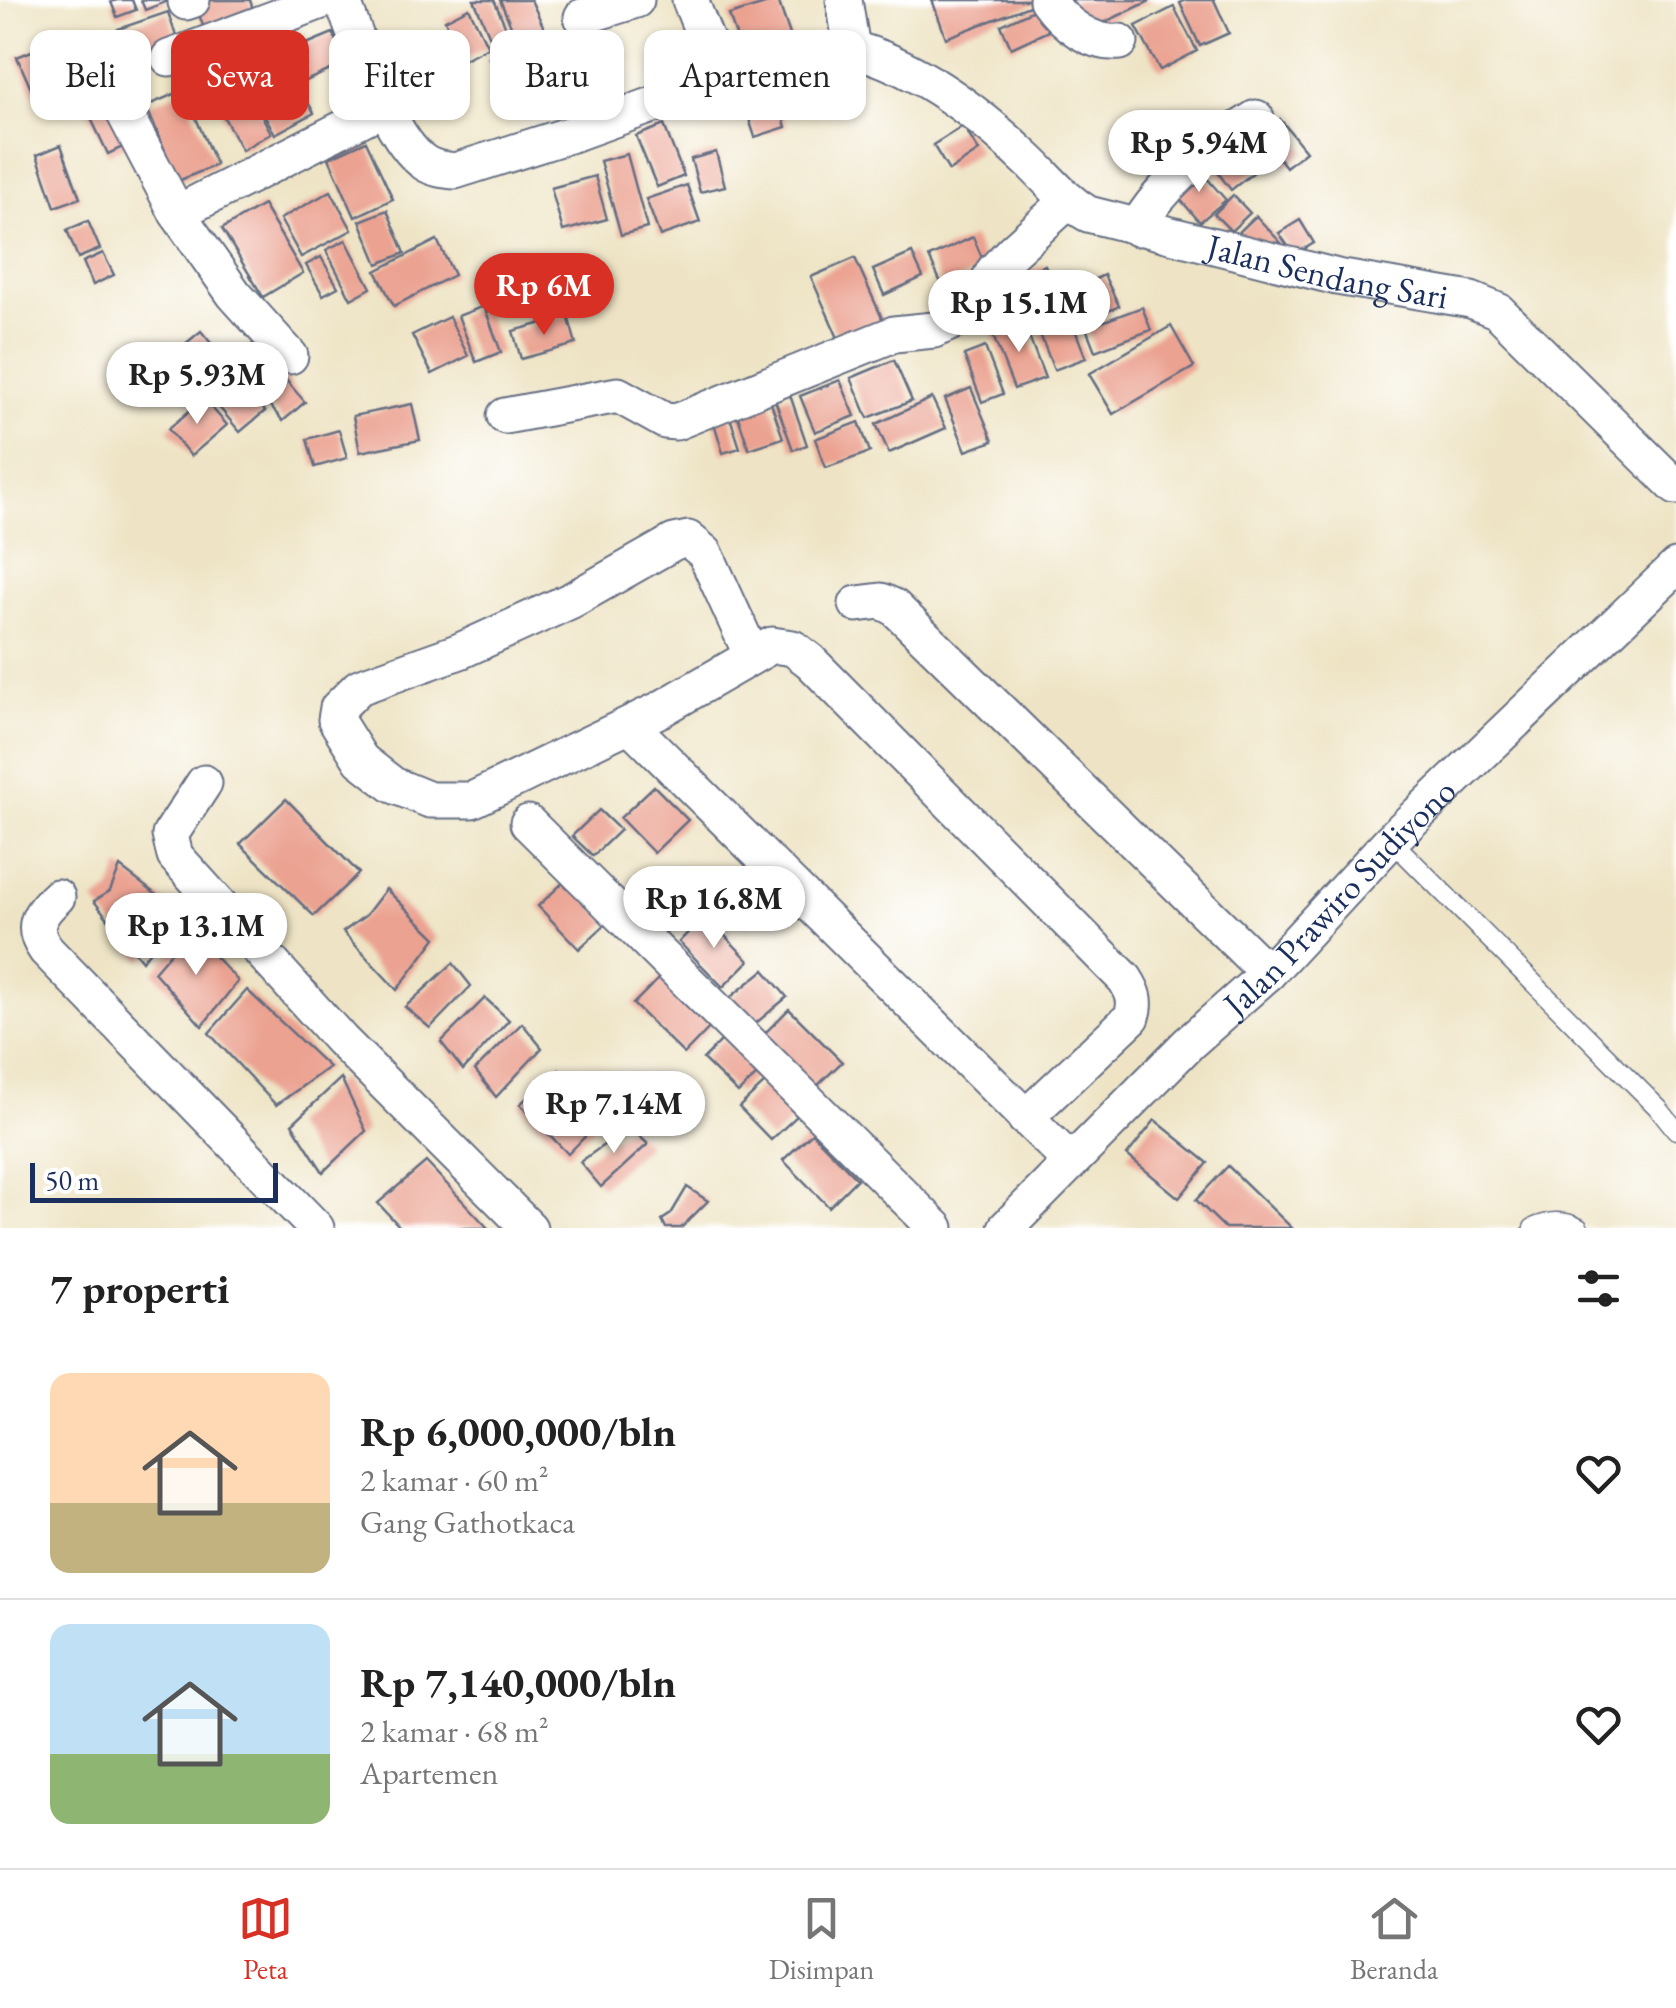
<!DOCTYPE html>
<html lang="id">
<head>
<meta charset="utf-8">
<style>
  body { margin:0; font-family:"EB Garamond",serif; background:#f6f6f6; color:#222; height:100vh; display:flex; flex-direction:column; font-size:38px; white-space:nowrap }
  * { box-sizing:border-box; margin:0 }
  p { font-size:32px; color:#767676 }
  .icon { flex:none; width:55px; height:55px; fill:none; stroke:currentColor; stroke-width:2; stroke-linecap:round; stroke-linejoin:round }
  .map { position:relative; height:1228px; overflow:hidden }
  .panel { display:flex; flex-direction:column; background:#fff; flex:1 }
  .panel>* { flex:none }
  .guide { position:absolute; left:30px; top:30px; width:1000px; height:90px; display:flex; gap:20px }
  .scale { position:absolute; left:30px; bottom:25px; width:248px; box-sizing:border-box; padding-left:10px; border:5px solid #1b2f5e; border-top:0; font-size:28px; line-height:35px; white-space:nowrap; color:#1b2f5e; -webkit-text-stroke:8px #fff; paint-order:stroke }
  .price { position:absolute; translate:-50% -85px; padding:0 22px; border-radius:35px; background:#fff; color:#222; font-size:32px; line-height:65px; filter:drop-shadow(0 2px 5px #0008) }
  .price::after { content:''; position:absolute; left:50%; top:60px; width:30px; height:22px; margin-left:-15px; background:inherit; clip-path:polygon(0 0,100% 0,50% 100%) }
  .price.current { background:#d93025; color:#fff }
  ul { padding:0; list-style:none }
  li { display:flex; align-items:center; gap:30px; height:250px; padding:0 50px }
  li+li { border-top:2px solid #e0e0e0 }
  li span { display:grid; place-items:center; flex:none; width:280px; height:200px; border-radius:20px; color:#555 }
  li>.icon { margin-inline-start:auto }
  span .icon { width:120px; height:120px; fill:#fffc; stroke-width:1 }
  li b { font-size:42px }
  h2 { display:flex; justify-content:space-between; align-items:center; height:120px; padding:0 50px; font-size:42px }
  .chip { padding:0 35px; border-radius:20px; background:#fff; box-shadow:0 2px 8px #0004; font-size:35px; line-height:90px }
  .chip.current { background:#d93025; color:#fff }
  .menu { display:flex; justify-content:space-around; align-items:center; height:140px; border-top:2px solid #e0e0e0; background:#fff; font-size:28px; color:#767676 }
  .menu a { display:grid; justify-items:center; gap:5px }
  .menu .current { color:#d93025 }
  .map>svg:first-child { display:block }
</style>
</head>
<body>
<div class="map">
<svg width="1676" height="1228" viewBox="0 0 1676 1228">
  <rect width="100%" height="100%" fill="#fff"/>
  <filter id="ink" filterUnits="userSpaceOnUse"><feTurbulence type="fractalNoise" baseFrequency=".01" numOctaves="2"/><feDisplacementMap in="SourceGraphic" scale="20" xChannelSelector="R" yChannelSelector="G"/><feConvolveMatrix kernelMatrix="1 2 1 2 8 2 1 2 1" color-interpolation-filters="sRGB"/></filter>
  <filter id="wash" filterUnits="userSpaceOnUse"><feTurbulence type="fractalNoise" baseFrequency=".0048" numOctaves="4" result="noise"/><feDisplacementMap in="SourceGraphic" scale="40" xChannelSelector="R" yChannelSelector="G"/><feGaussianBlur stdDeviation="2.25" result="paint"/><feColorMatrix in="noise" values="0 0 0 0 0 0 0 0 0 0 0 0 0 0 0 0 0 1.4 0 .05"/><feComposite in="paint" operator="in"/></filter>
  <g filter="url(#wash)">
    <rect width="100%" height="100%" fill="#eee4c5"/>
    <g id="blocks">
      <!-- building -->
      <g fill="#eba291">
        <path d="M 117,0 L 132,0 L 136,10 L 117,17 L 111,2 Z"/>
        <path d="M 141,0 L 171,0 L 145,10 Z"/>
        <path d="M 212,0 L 250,0 L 257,22 L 208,40 L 196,6 Z"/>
        <path d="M 474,0 L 494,0 L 508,32 L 491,39 Z"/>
        <path d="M 500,0 L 531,0 L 544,28 L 517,40 Z"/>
        <path d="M 778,0 L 797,55 L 748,71 L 729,15 Z"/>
        <path d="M 932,0 L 1045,0 L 946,38 Z"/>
        <path d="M 1071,0 L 1152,0 L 1086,31 Z"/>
        <path d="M 1186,0 L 1214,0 L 1229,33 L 1200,46 L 1180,3 Z"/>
        <path d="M 1044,5 L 1055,28 L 1011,48 L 1001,25 Z"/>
        <path d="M 1174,7 L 1197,51 L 1160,70 L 1136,26 Z"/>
        <path d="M 469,8 L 488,47 L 464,59 L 445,20 Z"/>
        <path d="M 168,12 L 180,48 L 130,65 L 118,29 Z"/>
        <path d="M 333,33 L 346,63 L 299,84 L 285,53 Z"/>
        <path d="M 550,36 L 562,69 L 501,92 L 489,58 Z"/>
        <path d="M 242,42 L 261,78 L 236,91 L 216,55 Z"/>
        <path d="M 34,50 L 57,100 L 39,107 L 17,57 Z"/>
        <path d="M 207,56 L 226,97 L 204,106 L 185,65 Z"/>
        <path d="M 293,76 L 314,113 L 275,134 L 255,98 Z"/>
        <path d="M 184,90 L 216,165 L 178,181 L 146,106 Z"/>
        <path d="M 251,95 L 271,133 L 242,150 L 221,112 Z"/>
        <path d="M 112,99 L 133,142 L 108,154 L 87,110 Z"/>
        <path d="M 778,103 L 786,127 L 755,137 L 747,113 Z"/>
        <path d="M 1280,119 L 1306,151 L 1286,167 L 1261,135 Z"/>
        <path d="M 664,125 L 684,176 L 657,187 L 636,136 Z"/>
        <path d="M 963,126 L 979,151 L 949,171 L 933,145 Z"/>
        <path d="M 1249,138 L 1268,161 L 1231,190 L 1213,166 Z"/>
        <path d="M 366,141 L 393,199 L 355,217 L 329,158 Z"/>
        <path d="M 61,145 L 80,198 L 55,207 L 37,155 Z"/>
        <path d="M 716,152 L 725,186 L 700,192 L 691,159 Z"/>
        <path d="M 627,154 L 647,228 L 621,235 L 600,161 Z"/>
        <path d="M 1198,168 L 1226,200 L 1200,222 L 1172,190 Z"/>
        <path d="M 595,176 L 607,219 L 563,231 L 551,188 Z"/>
        <path d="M 687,185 L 700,222 L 660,236 L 646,199 Z"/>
        <path d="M 331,191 L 352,230 L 301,257 L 280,219 Z"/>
        <path d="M 1233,195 L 1250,213 L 1231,231 L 1214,214 Z"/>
        <path d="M 263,205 L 303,273 L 263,297 L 222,229 Z"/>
        <path d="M 387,210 L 405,253 L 378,264 L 360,221 Z"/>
        <path d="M 1256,216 L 1281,243 L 1265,258 L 1239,232 Z"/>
        <path d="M 1300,220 L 1314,243 L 1294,255 L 1279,233 Z"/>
        <path d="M 88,221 L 100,249 L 78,258 L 67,230 Z"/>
        <path d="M 973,237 L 986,267 L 943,287 L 929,257 Z"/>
        <path d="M 346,240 L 371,288 L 351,299 L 326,250 Z"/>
        <path d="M 437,240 L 454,275 L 394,306 L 376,271 Z"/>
        <path d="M 103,253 L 114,275 L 93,285 L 83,262 Z"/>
        <path d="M 912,253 L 923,277 L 884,295 L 873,270 Z"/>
        <path d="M 321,257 L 338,287 L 323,295 L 306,265 Z"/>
        <path d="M 855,258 L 886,327 L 842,347 L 811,277 Z"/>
        <path d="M 1045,265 L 1067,314 L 1037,328 L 1015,278 Z"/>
        <path d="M 1104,275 L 1119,306 L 1082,324 L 1067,292 Z"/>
        <path d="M 484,306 L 501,352 L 476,362 L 458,316 Z"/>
        <path d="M 1142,307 L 1151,330 L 1095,351 L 1086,328 Z"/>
        <path d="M 568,316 L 576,344 L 521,359 L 513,331 Z"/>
        <path d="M 449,317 L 468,356 L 432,374 L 412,335 Z"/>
        <path d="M 1023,321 L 1045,378 L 1014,389 L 992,333 Z"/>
        <path d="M 1072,322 L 1086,358 L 1054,370 L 1040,334 Z"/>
        <path d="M 1171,326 L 1194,367 L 1113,414 L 1089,374 Z"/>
        <path d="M 201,331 L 229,365 L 212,379 L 184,345 Z"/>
        <path d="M 266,334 L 289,363 L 259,388 L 235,358 Z"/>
        <path d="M 985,347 L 1003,394 L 982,402 L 964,355 Z"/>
        <path d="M 894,360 L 912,401 L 868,418 L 851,378 Z"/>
        <path d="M 231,373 L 265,411 L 240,432 L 208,394 Z"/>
        <path d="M 285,379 L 305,402 L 283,421 L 263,398 Z"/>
        <path d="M 840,380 L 855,416 L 815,432 L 800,396 Z"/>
        <path d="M 971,388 L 993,441 L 966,451 L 945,399 Z"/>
        <path d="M 768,394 L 783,438 L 749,449 L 734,405 Z"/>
        <path d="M 790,395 L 807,445 L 793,450 L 775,400 Z"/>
        <path d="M 932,398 L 946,428 L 889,453 L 876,424 Z"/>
        <path d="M 204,399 L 227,425 L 191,456 L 168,429 Z"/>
        <path d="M 412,404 L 420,440 L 360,452 L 353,416 Z"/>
        <path d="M 728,411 L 740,448 L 723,453 L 712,416 Z"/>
        <path d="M 859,422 L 870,452 L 826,468 L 815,439 Z"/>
        <path d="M 339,430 L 347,458 L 315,467 L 307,439 Z"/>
        <path d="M 654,786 L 688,820 L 654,853 L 620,818 Z"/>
        <path d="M 286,799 L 359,873 L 314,916 L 240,844 Z"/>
        <path d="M 599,810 L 620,830 L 593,856 L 572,836 Z"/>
        <path d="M 120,867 L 179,912 L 142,961 L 94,901 L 110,891 Z"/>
        <path d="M 568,878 L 608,922 L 579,949 L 538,906 Z"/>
        <path d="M 671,888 L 691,911 L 655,942 L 635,919 Z"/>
        <path d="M 386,889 L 436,938 L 397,990 L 343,932 L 366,915 Z"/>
        <path d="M 705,915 L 749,961 L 723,987 L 679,942 Z"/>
        <path d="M 190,930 L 238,981 L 202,1026 L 154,972 Z"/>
        <path d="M 453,963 L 471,986 L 430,1028 L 405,1007 Z"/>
        <path d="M 764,970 L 787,997 L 749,1029 L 726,1001 Z"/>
        <path d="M 663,974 L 714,1023 L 684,1054 L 633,1004 Z"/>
        <path d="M 247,990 L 329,1067 L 276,1105 L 209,1033 Z"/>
        <path d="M 485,998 L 509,1020 L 463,1070 L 441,1042 Z"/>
        <path d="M 789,1009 L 842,1062 L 811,1092 L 758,1040 Z"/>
        <path d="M 522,1023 L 542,1048 L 496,1097 L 475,1070 Z"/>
        <path d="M 723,1039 L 758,1074 L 738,1093 L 703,1059 Z"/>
        <path d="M 559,1070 L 603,1118 L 568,1154 L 520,1104 Z"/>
        <path d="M 341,1078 L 366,1131 L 323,1172 L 292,1124 Z"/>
        <path d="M 766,1082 L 797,1116 L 771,1140 L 739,1107 Z"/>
        <path d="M 1155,1120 L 1208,1163 L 1179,1198 L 1127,1155 Z"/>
        <path d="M 629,1127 L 648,1144 L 601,1187 L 580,1162 Z"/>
        <path d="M 812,1133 L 857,1179 L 829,1207 L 783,1160 Z"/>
        <path d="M 426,1162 L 488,1228 L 401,1228 L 378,1203 Z"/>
        <path d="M 1228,1166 L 1292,1228 L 1225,1228 L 1196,1200 Z"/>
        <path d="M 687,1187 L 708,1201 L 681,1228 L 666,1228 L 662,1220 L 671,1214 Z"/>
      </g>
    </g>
  </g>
  <g filter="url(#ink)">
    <use href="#blocks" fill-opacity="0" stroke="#656e82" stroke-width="2.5"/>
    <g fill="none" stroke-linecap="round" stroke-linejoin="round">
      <defs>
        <g id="service">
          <path d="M 1391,840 L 1659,1109 L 1676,1130"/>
          <path d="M 1533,1228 C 1549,1221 1563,1219 1579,1228"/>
        </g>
        <g id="minor">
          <path id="s1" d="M 342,0 C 359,42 388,139 425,163 C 434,169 444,170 455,171 L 575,133 L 722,80 L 852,49 C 919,66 981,115 1030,162 C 1050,181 1064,200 1088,214 L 1337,277 L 1471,300 L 1498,311 L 1676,487"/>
          <path d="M 690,0 L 722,80"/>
          <path d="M 844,0 L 852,49"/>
          <path d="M 1047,0 C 1063,23 1091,45 1120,42"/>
          <path d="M 186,2 L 192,0"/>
          <path d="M 582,17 L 636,0"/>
          <path d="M 169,58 L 324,0"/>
          <path d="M 106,78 L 177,213 L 234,294 L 290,356"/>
          <path d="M 177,213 L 385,107"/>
          <path d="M 1137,228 C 1162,182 1213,145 1256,118"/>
          <path d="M 505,416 L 618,395 L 665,421 L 676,422 L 894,334 L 934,330 L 954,321 L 975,305 L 994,271 L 1012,252 L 1067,202"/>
          <path d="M 857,604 L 881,601 L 894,607 L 1268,973"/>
          <path d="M 752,656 L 705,553 L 688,539 L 674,542 L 572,600 L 460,651 L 359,687 L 338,708 L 336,720 L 361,760 L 393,785 L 430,800 L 472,800 L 661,709 L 772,645 L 793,648 L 810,661 L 1125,979 C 1134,993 1137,1001 1132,1017 L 1025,1118"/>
          <path d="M 630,725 L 1071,1162"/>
          <path d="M 204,783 L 170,835 L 175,856 L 341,1040 L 529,1228"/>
          <path d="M 528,823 L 936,1228"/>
          <path d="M 57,897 C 38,914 30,928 46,950 L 316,1228"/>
          <path id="s2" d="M 1006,1228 L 1189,1043 L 1268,973 L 1391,840 L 1676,567"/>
        </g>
      </defs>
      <!-- service casing -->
      <use href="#service" stroke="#656e82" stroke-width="21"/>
      <!-- minor casing -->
      <use href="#minor" stroke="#656e82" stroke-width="39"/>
      <!-- service -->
      <use href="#service" stroke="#fff" stroke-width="18"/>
      <!-- minor -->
      <use href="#minor" stroke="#fff" stroke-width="35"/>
    </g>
  </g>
  <g text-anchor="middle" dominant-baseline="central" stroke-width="9" stroke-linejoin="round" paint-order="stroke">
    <!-- street labels -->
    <g font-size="35" fill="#1b2f5e" stroke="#fff">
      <text stroke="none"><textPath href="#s1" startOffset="1170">Jalan Sendang Sari</textPath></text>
      <text stroke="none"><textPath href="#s2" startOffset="470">Jalan Prawiro Sudiyono</textPath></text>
    </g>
  </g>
</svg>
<div class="scale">50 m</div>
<b class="price" style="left:1199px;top:195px">Rp 5.94M</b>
<b class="price current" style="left:544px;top:338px">Rp 6M</b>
<b class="price" style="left:1019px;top:355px">Rp 15.1M</b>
<b class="price" style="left:197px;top:427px">Rp 5.93M</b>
<b class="price" style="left:714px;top:951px">Rp 16.8M</b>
<b class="price" style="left:196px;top:978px">Rp 13.1M</b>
<b class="price" style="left:614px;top:1156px">Rp 7.14M</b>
<div class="guide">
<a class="chip">Beli</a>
<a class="chip current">Sewa</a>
<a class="chip">Filter</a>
<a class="chip">Baru</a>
<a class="chip">Apartemen</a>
</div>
</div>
<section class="panel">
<h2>7 properti<svg class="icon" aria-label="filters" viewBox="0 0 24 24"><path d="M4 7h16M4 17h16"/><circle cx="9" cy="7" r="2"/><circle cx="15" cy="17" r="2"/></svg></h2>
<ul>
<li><span style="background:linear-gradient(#ffd9b3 65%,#c2b280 0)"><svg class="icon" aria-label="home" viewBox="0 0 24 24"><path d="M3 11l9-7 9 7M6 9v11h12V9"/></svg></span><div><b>Rp 6,000,000/bln</b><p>2 kamar · 60 m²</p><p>Gang Gathotkaca</p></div><svg class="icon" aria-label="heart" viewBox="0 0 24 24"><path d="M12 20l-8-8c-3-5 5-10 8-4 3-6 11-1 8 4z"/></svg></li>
<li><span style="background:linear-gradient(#bfe0f5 65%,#8fb573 0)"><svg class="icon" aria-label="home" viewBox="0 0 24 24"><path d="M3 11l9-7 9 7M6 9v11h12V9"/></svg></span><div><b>Rp 7,140,000/bln</b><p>2 kamar · 68 m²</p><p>Apartemen</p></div><svg class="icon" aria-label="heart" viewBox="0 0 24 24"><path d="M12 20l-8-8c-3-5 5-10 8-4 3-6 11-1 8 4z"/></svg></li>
</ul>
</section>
<nav class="menu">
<a class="current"><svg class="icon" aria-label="map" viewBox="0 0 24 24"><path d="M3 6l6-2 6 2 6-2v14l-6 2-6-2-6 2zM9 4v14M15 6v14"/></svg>Peta</a>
<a><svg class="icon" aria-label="saved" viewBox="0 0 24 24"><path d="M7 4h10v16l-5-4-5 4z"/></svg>Disimpan</a>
<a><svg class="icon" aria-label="home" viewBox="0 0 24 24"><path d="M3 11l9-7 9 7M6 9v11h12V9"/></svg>Beranda</a>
</nav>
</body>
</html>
